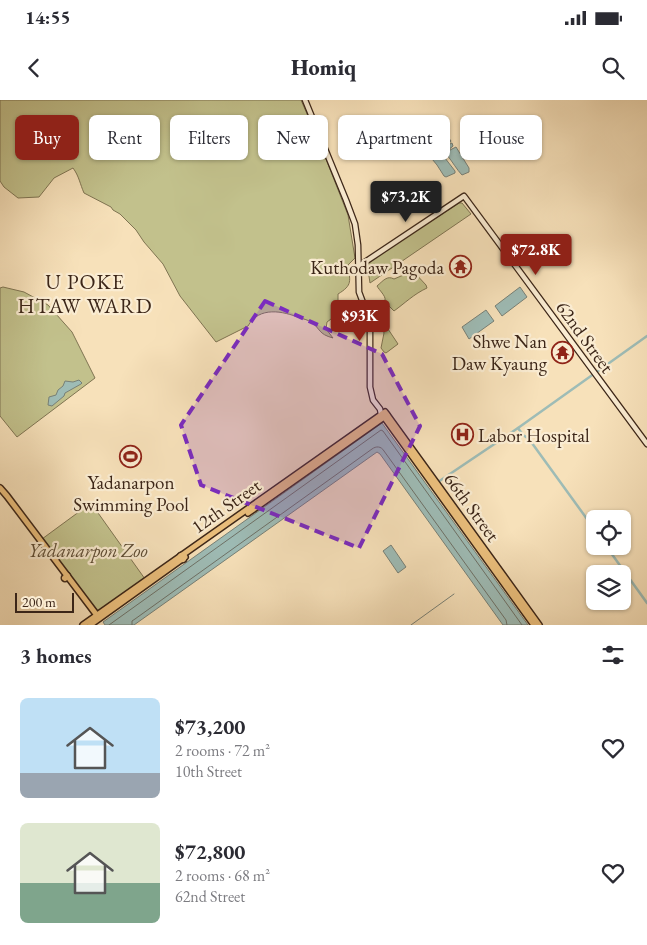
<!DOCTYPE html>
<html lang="en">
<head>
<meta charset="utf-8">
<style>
  body { margin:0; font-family:"EB Garamond",serif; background:#f2f2f3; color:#2b2b33; height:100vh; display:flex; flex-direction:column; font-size:19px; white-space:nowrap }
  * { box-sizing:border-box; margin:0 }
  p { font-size:16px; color:#7c7c81 }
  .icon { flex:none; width:28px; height:28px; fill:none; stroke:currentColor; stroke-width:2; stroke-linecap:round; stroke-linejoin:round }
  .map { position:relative; height:525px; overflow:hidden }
  .panel { display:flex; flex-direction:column; background:#fff; flex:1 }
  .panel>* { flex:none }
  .guide { position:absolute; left:15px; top:15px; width:618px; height:45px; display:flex; gap:10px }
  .buttons { position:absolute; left:586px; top:410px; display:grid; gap:10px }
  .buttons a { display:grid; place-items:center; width:45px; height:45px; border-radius:8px; background:#fff; box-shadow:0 1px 4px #0004; font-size:25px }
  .scale { position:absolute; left:15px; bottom:12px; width:59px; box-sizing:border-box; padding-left:5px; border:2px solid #3c2618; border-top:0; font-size:14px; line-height:18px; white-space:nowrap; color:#3c2618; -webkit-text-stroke:4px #faecd2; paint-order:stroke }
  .price { position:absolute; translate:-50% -42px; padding:0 11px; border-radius:5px; background:#8f2418; color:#fff; font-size:16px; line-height:32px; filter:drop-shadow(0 1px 2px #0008) }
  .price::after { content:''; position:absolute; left:50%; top:30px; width:15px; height:11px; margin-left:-8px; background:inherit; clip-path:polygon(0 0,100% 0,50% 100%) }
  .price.active { background:#222; color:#fff }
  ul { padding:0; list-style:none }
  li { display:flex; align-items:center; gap:15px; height:125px; padding:0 20px }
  li span { display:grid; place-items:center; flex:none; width:140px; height:100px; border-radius:8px; color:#555 }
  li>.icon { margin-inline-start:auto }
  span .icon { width:60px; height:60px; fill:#fffc; stroke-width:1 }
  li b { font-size:21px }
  h2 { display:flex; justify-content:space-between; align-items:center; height:60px; padding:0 20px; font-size:21px }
  .chip { padding:0 18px; border-radius:8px; background:#fff; box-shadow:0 1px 4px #0004; font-size:18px; line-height:45px }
  .chip.active { background:#8f2418; color:#fff }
  .status { display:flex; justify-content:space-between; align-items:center; height:35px; padding:0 25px; background:#fff; direction:ltr }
  .status svg { height:14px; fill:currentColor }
  header { display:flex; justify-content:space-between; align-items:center; height:65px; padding:0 20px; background:#fff; font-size:22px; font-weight:800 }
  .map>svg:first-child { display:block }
</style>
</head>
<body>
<div class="status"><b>14:55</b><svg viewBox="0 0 49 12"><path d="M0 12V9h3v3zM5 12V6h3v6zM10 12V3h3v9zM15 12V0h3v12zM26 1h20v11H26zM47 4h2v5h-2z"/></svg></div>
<header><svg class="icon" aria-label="back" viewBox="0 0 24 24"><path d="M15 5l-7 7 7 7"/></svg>Homiq<svg class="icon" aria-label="search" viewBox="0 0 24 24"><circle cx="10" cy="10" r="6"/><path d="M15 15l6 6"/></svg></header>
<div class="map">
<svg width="647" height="525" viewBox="0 0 647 525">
  <rect width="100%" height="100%" fill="#f7e1ba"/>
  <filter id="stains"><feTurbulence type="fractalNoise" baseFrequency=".004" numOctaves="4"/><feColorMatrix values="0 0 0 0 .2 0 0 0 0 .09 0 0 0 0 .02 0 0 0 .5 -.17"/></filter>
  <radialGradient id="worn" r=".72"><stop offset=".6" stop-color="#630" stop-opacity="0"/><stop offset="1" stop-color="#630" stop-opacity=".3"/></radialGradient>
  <!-- green -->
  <g fill="#c2c18c" stroke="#7f7452">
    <path d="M 0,0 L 301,0 L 320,44 L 348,115 L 355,158 L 348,165 C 350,181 353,185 338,194 L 338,214 L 342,218 L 339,222 L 335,219 L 331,219 L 327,222 L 326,229 L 333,238 C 318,234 321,229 311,222 C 308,220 304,219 300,218 C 283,211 259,206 248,226 L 216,242 L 180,196 L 163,164 L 144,142 L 136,130 L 120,114 L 113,110 L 111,107 L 84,93 C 80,84 79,76 73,68 L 54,78 L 39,97 L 18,98 L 4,87 L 0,81 Z"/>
    <path d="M 459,103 L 462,103 L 471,114 L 370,183 L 367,163 Z"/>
    <path d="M 413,171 L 426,185 L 427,188 C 414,194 405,203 394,211 L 389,206 L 385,208 L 382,206 C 383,204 384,202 385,200 C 386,196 379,190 377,186 C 383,181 387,175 394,179 Z"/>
    <path d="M 3,187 L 24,192 L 48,205 L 72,232 L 95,278 L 17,337 L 0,316 L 0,188 Z"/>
    <path d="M 386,226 L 398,244 L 386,253 L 384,252 L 381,248 L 384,233 L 383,228 Z"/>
    <path d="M 91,403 L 145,479 L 98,512 L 42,439 Z"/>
  </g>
  <!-- water -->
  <g fill="#9ebcb6" stroke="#778077">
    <path d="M 435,20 L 451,41 L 448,45 L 452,43 L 453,46 L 446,52 L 443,49 L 446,47 L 443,48 L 427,27 L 432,21 Z"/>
    <path d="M 431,40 L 455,71 L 455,73 L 446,77 L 444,76 L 437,65 L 423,48 Z"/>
    <path d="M 456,47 L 469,68 L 469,72 L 462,75 C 457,70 452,61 447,55 L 450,50 Z"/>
    <path d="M 520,187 L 527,197 L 502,216 L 495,206 Z"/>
    <path d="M 486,210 L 494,221 L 469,239 L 462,227 Z"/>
    <path d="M 79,280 L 82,283 L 81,284 L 65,293 L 64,296 L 52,306 L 48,305 L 49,297 L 56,295 L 58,290 L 63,286 L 65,281 L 73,282 Z"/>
    <path d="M 382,323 L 528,525 L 503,525 L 380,354 L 377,352 L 134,525 L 105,525 L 103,522 Z"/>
    <path d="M 391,445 L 406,467 L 398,473 L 383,451 Z"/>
  </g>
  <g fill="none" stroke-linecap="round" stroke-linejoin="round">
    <!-- shore -->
    <g stroke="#6d7167" stroke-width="1">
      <path d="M 109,525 L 381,330 L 383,331 L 522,525"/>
      <path d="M 132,525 L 132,521 L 135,519 L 372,349 C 376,346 381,346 384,351 L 506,520 L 507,525"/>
    </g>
    <!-- stream -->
    <path stroke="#778077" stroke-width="1" d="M 411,525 L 454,494"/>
    <!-- canal -->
    <g stroke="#9ebcb6" stroke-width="2.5">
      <path d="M 518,328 L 523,335 L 529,339 L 595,430"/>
      <path d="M 438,382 L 518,328 L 647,236"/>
      <path d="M 606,446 L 647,503"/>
    </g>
    <defs>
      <g id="secondary">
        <path d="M 305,0 L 346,100 L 355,124 L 358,145 L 359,192 L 368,216 L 370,227 L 370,287 L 373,300 L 380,309 L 381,314"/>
        <path d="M 359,166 L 464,96 L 647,344"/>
      </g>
      <g id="primary">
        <path d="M 382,314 L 534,525"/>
        <path d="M 0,388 L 7,396 L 99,518"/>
        <path d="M 248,413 L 387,315"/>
        <path d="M 83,525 L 385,312 L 539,525"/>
        <path d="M 90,525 L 185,457"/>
      </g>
      <g id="highway">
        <path d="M 181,456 L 183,459"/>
        <path d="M 65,478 L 67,476"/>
      </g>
    </defs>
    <!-- secondary casing -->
    <use href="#secondary" stroke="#3c2618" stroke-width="7"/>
    <!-- primary casing -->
    <use href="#primary" stroke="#3c2618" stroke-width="8"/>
    <!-- highway casing -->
    <use href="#highway" stroke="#3c2618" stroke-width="9"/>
    <!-- secondary -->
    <use href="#secondary" stroke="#faecd2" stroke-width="4.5"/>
    <!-- primary -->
    <use href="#primary" stroke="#ecc07d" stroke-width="5"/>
    <!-- highway -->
    <use href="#highway" stroke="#ecc07d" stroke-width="6"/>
  </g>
  <!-- marked area -->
  <path fill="#7b2cbf" fill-opacity="0.2" stroke="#7b2cbf" stroke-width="4" stroke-dasharray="10 6" stroke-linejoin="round" d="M 265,201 L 382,254 L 420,326 L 359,448 L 201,385 L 181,325 Z"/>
  <!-- icons -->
  <defs>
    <symbol id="temple-ring" viewBox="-11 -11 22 22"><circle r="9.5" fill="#faecd2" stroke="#8f2418" stroke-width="1.5"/><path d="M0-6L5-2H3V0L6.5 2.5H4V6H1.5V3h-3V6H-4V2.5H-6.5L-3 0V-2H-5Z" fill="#8f2418"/></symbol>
    <symbol id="hospital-ring" viewBox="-11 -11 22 22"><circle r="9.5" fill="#faecd2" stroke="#8f2418" stroke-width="1.5"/><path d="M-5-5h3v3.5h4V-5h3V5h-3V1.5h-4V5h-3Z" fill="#8f2418"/></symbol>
    <symbol id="stadium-ring" viewBox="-11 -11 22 22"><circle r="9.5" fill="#faecd2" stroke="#8f2418" stroke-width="1.5"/><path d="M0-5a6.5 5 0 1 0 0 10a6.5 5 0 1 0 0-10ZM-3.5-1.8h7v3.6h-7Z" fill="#8f2418"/></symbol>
  </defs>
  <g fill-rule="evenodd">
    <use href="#temple-ring" x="448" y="154" width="25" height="25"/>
    <use href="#temple-ring" x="550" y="240" width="25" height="25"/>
    <use href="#hospital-ring" x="450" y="322" width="25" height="25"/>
    <use href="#stadium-ring" x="118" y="344" width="25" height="25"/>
  </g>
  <g text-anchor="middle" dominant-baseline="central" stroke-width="4.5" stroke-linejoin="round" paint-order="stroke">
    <!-- poi labels -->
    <g font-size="19" fill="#3c2618" stroke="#faecd2" text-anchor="end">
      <text x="444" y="167">Kuthodaw Pagoda</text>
      <text x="547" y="241">Shwe Nan<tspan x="547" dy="22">Daw Kyaung</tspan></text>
      <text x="478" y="335" text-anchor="start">Labor Hospital</text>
      <text x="131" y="382" text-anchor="middle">Yadanarpon<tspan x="131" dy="22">Swimming Pool</tspan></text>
    </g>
    <!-- street labels -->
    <g font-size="19" fill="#3c2618" stroke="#faecd2">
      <text transform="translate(585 237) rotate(54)">62nd Street</text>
      <text transform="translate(226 406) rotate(-35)">12th Street</text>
      <text transform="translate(472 407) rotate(54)">66th Street</text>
    </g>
    <!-- park labels -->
    <g font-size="19" font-style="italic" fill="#5e4d35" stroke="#faecd2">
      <text x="88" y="450">Yadanarpon Zoo</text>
    </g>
    <!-- quarter labels -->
    <g font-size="21" letter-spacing="1" fill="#3c2618" stroke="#faecd2">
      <text x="85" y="181">U POKE<tspan x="85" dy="24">HTAW WARD</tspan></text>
    </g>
  </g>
  <rect width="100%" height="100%" filter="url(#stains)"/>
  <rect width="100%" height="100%" fill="url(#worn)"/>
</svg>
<div class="buttons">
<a><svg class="icon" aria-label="locate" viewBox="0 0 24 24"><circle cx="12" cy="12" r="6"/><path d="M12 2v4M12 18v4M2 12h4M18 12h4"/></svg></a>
<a><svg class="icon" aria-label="layers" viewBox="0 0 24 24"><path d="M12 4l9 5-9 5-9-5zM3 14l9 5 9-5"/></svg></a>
</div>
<div class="scale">200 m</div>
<b class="price active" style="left:406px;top:123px">$73.2K</b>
<b class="price" style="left:536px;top:176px">$72.8K</b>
<b class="price" style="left:360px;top:242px">$93K</b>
<div class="guide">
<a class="chip active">Buy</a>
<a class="chip">Rent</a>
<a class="chip">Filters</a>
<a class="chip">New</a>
<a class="chip">Apartment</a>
<a class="chip">House</a>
</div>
</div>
<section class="panel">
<h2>3 homes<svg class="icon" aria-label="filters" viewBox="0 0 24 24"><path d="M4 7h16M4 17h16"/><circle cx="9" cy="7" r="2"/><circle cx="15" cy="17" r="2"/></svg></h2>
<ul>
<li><span style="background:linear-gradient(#bfe0f5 75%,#9aa5b1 0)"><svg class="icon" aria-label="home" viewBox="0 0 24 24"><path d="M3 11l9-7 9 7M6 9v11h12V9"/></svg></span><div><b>$73,200</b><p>2 rooms · 72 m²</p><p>10th Street</p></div><svg class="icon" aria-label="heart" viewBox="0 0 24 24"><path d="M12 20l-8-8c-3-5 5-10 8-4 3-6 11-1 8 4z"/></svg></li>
<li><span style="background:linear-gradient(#dfe7d0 60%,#7fa58c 0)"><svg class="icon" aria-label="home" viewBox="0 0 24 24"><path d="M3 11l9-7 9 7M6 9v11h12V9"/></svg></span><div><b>$72,800</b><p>2 rooms · 68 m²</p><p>62nd Street</p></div><svg class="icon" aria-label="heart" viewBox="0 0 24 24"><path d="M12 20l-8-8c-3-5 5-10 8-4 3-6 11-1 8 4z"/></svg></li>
</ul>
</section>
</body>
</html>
